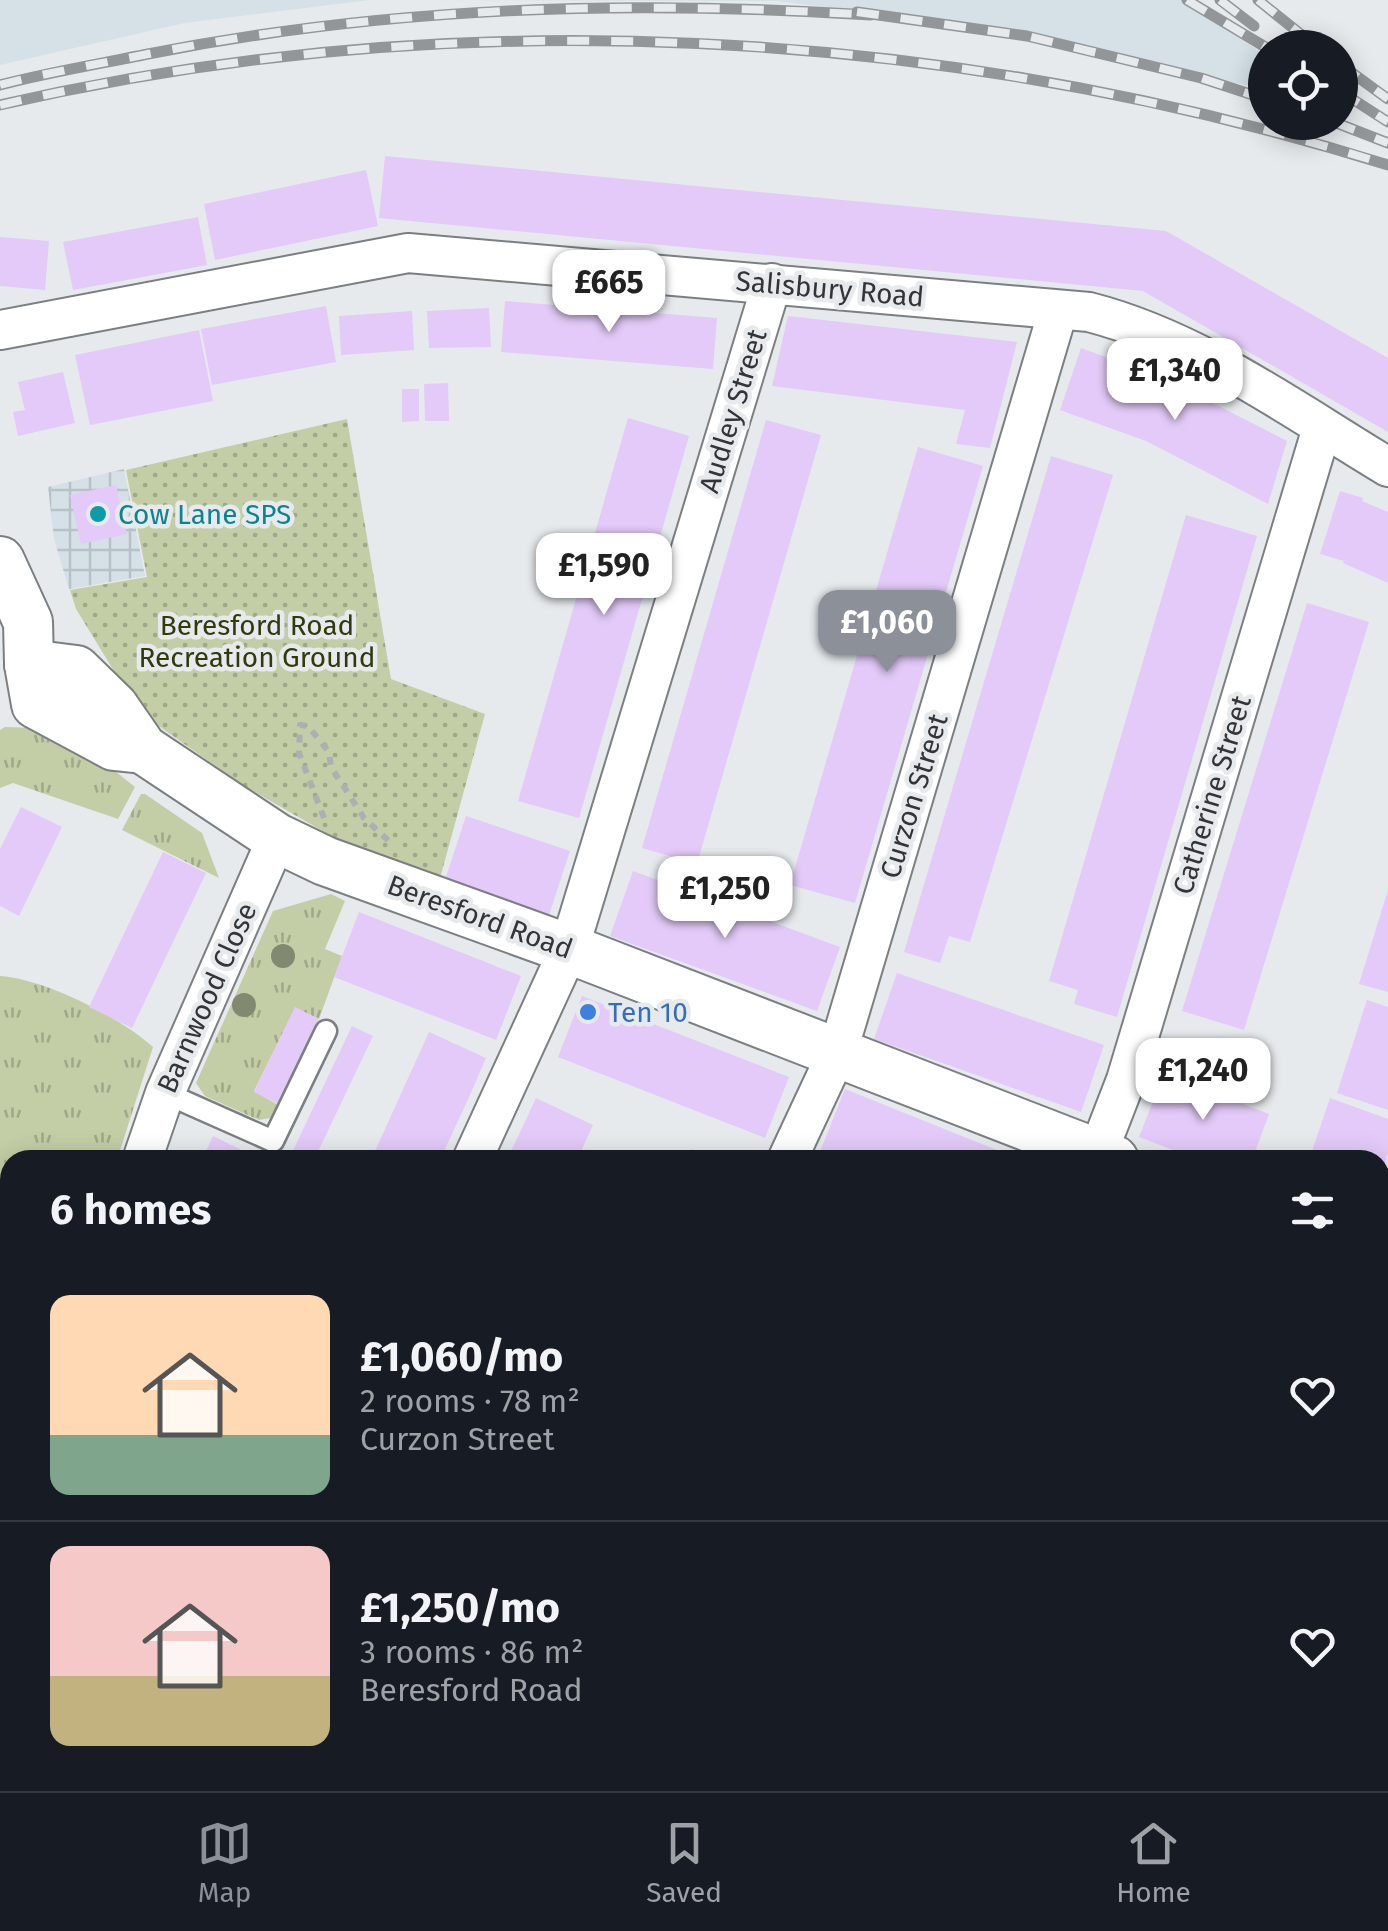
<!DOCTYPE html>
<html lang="en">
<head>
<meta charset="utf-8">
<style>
  body { margin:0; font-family:"Fira Sans",sans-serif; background:#242831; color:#f1f3f6; height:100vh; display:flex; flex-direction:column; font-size:38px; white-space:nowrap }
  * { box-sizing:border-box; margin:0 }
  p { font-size:32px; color:#9ea1a6 }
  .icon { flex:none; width:55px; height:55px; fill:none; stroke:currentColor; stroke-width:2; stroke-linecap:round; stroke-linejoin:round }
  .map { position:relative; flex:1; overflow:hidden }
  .drawer { position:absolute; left:0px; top:1150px; width:1390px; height:642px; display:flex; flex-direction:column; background:#171b24; border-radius:30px 30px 0 0; box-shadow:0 5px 25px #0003 }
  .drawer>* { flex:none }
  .buttons { position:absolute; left:1248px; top:30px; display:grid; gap:20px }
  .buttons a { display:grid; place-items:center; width:110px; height:110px; border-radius:50%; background:#171b24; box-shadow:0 5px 25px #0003; font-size:50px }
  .price { position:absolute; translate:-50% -85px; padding:0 22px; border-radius:20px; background:#fff; color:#222; font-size:32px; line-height:65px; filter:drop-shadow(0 2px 5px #0008) }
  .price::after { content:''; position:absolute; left:50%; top:60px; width:30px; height:22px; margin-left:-15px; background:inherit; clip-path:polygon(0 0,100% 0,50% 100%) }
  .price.on { background:#8c9099; color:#fff }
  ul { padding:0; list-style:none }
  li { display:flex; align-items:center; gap:30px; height:250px; padding:0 50px }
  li+li { border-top:2px solid #363941 }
  li span { display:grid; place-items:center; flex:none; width:280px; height:200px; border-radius:20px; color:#555 }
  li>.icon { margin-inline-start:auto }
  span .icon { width:120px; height:120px; fill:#fffc; stroke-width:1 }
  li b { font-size:42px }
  h2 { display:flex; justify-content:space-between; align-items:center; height:120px; padding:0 50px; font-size:42px }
  .menu { display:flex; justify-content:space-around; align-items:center; height:140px; border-top:2px solid #363941; background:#171b24; font-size:28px; color:#9ea1a6 }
  .menu a { display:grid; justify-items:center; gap:5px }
  .menu .on { color:#8c9099 }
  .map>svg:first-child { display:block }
</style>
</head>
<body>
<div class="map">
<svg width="1388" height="1791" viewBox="0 0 1388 1791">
  <defs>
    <pattern id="industrial-grid" width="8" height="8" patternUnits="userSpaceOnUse" patternTransform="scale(2.5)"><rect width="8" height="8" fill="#d5e0e7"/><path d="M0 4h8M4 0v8" fill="none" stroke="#b7c1c7"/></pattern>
    <pattern id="grass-tufts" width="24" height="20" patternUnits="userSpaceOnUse" patternTransform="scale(2.5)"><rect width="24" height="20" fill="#c3cea6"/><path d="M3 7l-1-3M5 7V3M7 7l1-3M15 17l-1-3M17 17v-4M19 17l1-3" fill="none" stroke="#9fa888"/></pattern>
    <pattern id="park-dots" width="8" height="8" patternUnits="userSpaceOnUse" patternTransform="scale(2.5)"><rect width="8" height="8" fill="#c3cea6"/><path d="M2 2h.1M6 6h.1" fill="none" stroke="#9fa888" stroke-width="1.8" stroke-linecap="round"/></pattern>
  </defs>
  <rect width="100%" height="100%" fill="#e6eaed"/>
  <!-- built -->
  <g fill="#d5e0e7">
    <path d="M 0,0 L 1195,0 L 1265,57 L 1265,89 L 951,23 L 777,1 L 370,0 L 184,23 L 0,65 Z"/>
    <path d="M 1380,1446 L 1388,1449 L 1388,1777 L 1374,1791 L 965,1791 L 969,1782 L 1380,1782 Z"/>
  </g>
  <!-- industrial -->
  <path fill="url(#industrial-grid)" d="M 124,469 L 145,576 L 69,589 L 54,539 L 48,487 Z"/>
  <!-- grass -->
  <g fill="url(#grass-tufts)">
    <path d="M 5,727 L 40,728 L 96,756 L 135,787 L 118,819 L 13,783 L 0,788 L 0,730 Z"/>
    <path d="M 141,794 L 145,794 L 202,833 L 219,878 L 122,830 Z"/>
    <path d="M 331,894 L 345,901 L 325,949 L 342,956 L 319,1019 L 295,1008 L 254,1091 L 283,1108 L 276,1117 L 259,1120 L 205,1096 L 196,1083 L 273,911 Z"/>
    <path d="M 0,976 C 45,979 120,1017 153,1047 L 117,1160 L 10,1160 L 10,1191 L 0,1191 Z"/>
  </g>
  <!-- park -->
  <path fill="url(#park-dots)" d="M 347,419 L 391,679 L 485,714 L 439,882 L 333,837 L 241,784 L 139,712 L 76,609 L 70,590 L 147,577 L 126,470 Z"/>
  <!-- building -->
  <g fill="#e3caf8">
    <path d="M 385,156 L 1166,231 L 1388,358 L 1388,432 L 1143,291 L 379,218 Z"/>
    <path d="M 366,170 L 378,226 L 215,260 L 204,204 Z"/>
    <path d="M 198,217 L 207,265 L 73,290 L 63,242 Z"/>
    <path d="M 0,237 L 49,241 L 45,290 L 0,286 Z"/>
    <path d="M 505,301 L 717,318 L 713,369 L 501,352 Z"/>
    <path d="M 326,306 L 336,362 L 212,385 L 201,329 Z"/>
    <path d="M 489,308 L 491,347 L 429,348 L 427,311 Z"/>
    <path d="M 412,311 L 414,350 L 341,355 L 339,316 Z"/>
    <path d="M 788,316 L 1017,342 L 990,448 L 956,444 L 965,410 L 772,386 Z"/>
    <path d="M 199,330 L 213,401 L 90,425 L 75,355 Z"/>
    <path d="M 1081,348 L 1168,380 L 1287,441 L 1268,504 L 1146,441 L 1060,410 Z"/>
    <path d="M 63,372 L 75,423 L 18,436 L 13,412 L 25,410 L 18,382 Z"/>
    <path d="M 448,383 L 449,421 L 425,421 L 424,384 Z"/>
    <path d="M 402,389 L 419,389 L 419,421 L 402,422 Z"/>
    <path d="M 628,418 L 689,436 L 579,818 L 518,801 Z"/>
    <path d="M 766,420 L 821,435 L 697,864 L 642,848 Z"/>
    <path d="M 918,447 L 983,466 L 855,903 L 790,885 Z"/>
    <path d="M 1051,456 L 1113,475 L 970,942 L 949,936 L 940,963 L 904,952 Z"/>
    <path d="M 116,485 L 127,534 L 81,544 L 70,495 Z"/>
    <path d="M 1340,491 L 1363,498 L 1362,501 L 1388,512 L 1388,583 L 1343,563 L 1344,561 L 1320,554 Z"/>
    <path d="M 1186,515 L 1257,536 L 1117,1017 L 1074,1004 L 1078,990 L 1049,981 Z"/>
    <path d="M 1307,603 L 1369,622 L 1244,1030 L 1182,1011 Z"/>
    <path d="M 21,807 L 62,827 L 19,916 L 0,906 L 0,849 Z"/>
    <path d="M 466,816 L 570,851 L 547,921 L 443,886 Z"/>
    <path d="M 163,852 L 206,873 L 132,1028 L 89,1007 Z"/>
    <path d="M 633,871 L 840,947 L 817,1011 L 610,936 Z"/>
    <path d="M 1388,890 L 1388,992 L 1359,984 Z"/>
    <path d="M 359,912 L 521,976 L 496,1040 L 334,977 Z"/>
    <path d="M 897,973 L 1104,1045 L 1081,1112 L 874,1039 Z"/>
    <path d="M 582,996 L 789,1077 L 765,1138 L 558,1057 Z"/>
    <path d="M 1367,1000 L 1388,1007 L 1388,1110 L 1337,1093 Z"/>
    <path d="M 295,1007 L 319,1019 L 278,1104 L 254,1092 Z"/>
    <path d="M 352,1026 L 373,1036 L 314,1160 L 297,1160 L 290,1157 Z"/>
    <path d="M 429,1032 L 486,1058 L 469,1097 L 440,1160 L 371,1160 Z"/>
    <path d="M 1164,1074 L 1269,1114 L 1252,1160 L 1199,1160 L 1139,1137 Z"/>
    <path d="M 845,1089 L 887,1106 L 1022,1160 L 833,1160 L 819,1154 Z"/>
    <path d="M 536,1098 L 593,1125 L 577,1160 L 507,1160 Z"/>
    <path d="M 1330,1098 L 1388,1119 L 1388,1152 L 1381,1174 L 1380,1160 L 1309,1160 Z"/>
    <path d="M 213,1136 L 262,1160 L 202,1160 Z"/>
    <path d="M 691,1149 L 716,1160 L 686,1160 Z"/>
    <path d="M 0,1290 L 10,1291 L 10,1339 L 0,1338 Z"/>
    <path d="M 1380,1457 L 1388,1459 L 1388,1593 L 1380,1609 Z"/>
    <path d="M 0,1565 L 10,1568 L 10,1610 L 0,1607 Z"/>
    <path d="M 0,1628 L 10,1631 L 10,1682 L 0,1679 Z"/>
    <path d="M 0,1703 L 10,1705 L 10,1730 L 0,1728 Z"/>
    <path d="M 0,1736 L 10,1738 L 7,1778 L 0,1777 Z"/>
    <path d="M 1380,1744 L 1388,1746 L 1388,1769 L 1380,1767 Z"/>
    <path d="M 37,1782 L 87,1782 L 85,1791 L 68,1791 Z"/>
    <path d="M 98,1782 L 156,1782 L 152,1791 L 106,1791 L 97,1786 Z"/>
    <path d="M 215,1782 L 270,1782 L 265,1791 L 211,1791 Z"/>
    <path d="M 402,1782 L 470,1782 L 466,1791 L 398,1791 Z"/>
    <path d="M 710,1782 L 788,1782 L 784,1791 L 706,1791 Z"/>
    <path d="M 852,1782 L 916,1782 L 913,1791 L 848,1791 Z"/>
    <path d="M 1024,1782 L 1113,1782 L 1109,1791 L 1020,1791 Z"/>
  </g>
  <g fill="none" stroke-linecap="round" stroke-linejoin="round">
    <defs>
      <path id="service" d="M 165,1093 L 273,1141 L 326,1031"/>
      <g id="minor">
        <path d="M 0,330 L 408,253 L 1089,312 C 1198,340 1293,410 1388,467"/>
        <path d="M 142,1160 L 165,1093 L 277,838"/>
        <path d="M 472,1160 L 569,949 L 772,283"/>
        <path d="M 787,1160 L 838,1051 L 1058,311"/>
        <path d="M 1095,1160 L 1126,1080 L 1322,428"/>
        <path d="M 0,1231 L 10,1232"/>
        <path d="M 1380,1430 L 1388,1434"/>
        <path d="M 0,1533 L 10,1536"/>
        <path d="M 1270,1782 L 1313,1791"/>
        <path d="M 23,1791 L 25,1782"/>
        <path d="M 183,1791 L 186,1782"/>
        <path d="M 495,1791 L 499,1782"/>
        <path d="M 807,1791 L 811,1782"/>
      </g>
      <g id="tertiary">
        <path d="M 0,561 L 28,622 L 29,664 L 36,704 L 114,746 L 143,749"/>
        <path d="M 29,664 L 76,670 L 114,707 L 143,749 L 277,838 L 325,861 L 569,949 L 1114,1160"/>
      </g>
      <g id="primary">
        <path d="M 1380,1310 L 1388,1289"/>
        <path d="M 1173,1791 L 1178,1782"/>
      </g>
    </defs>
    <!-- service casing -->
    <use href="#service" stroke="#7b7f82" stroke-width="25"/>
    <!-- minor casing -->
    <use href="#minor" stroke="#7b7f82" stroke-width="42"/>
    <!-- tertiary casing -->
    <use href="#tertiary" stroke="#7b7f82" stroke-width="52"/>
    <!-- primary casing -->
    <use href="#primary" stroke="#7b7f82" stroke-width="60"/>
    <!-- path -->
    <g stroke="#adb0b3" stroke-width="6" stroke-dasharray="8 8" stroke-linecap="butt">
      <path d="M 324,818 L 299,753 L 300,725 L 308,726 L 329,752 L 331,767 L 364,818 L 391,843"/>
      <path d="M 965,1791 L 969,1782"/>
    </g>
    <!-- service -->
    <use href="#service" stroke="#fff" stroke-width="20"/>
    <!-- minor -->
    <use href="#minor" stroke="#fff" stroke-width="38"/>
    <!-- tertiary -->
    <use href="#tertiary" stroke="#fff" stroke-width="48"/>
    <!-- primary -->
    <use href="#primary" stroke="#fff" stroke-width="55"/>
    <defs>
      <g id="rail">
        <path d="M 1187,0 L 1267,48"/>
        <path d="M 1220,0 L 1254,26"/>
        <path d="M 1258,0 L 1318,48"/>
        <path d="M 857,12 L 1027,36 L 1201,78 L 1265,99"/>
        <path d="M 1340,64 L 1388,99"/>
        <path d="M 0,85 C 49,72 99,64 148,54 C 390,6 626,0 871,15"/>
        <path d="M 1340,91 L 1388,122"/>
        <path d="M 0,105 C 453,0 944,26 1388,165"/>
        <path d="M 1334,122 L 1388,143"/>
      </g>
    </defs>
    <!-- rail casing -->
    <use href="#rail" stroke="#939698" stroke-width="11"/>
    <!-- rail -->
    <use href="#rail" stroke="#e6eaed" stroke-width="8" stroke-dasharray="22" stroke-linecap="butt"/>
  </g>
  <!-- trees -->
  <g fill="#828971">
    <circle cx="283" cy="956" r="12"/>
    <circle cx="244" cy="1005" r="12"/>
  </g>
  <!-- markers -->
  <circle fill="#0f9aa8" stroke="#e6eaed" stroke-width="4" cx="98" cy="514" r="10"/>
  <circle fill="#3f7fe0" stroke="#e6eaed" stroke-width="4" cx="588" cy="1012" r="10"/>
  <g text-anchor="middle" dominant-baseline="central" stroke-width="9" stroke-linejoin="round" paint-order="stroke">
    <!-- street labels -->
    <g font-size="28" fill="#323435" stroke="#e6eaed">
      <text transform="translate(830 289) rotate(5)">Salisbury Road</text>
      <text transform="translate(733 411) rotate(-73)">Audley Street</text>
      <text transform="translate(1212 795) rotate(-73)">Catherine Street</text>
      <text transform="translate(914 796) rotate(-73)">Curzon Street</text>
      <text transform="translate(480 917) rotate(20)">Beresford Road</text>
      <text transform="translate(207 998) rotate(-66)">Barnwood Close</text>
    </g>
    <!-- culture labels -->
    <g font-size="28" fill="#0d838f" stroke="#e6eaed" text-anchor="start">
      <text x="118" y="514">Cow Lane SPS</text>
    </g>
    <!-- park labels -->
    <g font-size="28" fill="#303a0b" stroke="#e6eaed">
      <text x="257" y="625">Beresford Road<tspan x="257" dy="32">Recreation Ground</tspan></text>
    </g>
    <!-- shop labels -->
    <g font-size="28" fill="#366cbe" stroke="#e6eaed" text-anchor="start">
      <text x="608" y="1012">Ten 10</text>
    </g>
  </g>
</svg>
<div class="buttons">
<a><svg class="icon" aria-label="locate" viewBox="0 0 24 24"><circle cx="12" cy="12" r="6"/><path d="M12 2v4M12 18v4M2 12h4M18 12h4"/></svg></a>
</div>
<b class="price" style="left:609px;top:335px">£665</b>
<b class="price" style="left:1175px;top:423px">£1,340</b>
<b class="price" style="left:604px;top:618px">£1,590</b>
<b class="price on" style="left:887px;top:675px">£1,060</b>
<b class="price" style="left:725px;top:941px">£1,250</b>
<b class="price" style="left:1203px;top:1123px">£1,240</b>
<section class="drawer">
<h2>6 homes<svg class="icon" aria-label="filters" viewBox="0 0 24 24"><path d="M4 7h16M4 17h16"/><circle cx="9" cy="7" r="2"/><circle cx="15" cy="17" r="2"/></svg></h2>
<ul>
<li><span style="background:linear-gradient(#ffd9b3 70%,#7fa58c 0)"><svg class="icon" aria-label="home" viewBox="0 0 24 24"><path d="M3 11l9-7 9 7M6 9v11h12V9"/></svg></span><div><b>£1,060/mo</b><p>2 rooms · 78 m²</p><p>Curzon Street</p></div><svg class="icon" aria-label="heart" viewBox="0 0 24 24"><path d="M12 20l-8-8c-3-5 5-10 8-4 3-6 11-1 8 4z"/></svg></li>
<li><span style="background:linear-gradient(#f6c9c9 65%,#c2b280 0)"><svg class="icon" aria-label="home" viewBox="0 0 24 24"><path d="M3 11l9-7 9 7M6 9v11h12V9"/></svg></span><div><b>£1,250/mo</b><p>3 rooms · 86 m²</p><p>Beresford Road</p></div><svg class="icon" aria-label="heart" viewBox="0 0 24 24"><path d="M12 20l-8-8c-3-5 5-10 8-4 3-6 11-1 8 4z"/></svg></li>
</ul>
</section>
</div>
<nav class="menu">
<a class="on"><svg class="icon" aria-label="map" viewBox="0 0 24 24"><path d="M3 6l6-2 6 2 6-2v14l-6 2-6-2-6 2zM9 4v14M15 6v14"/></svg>Map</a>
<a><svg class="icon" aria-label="saved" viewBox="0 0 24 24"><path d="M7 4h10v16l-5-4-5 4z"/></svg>Saved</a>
<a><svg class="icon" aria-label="home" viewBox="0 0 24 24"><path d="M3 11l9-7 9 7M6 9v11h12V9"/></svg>Home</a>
</nav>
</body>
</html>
